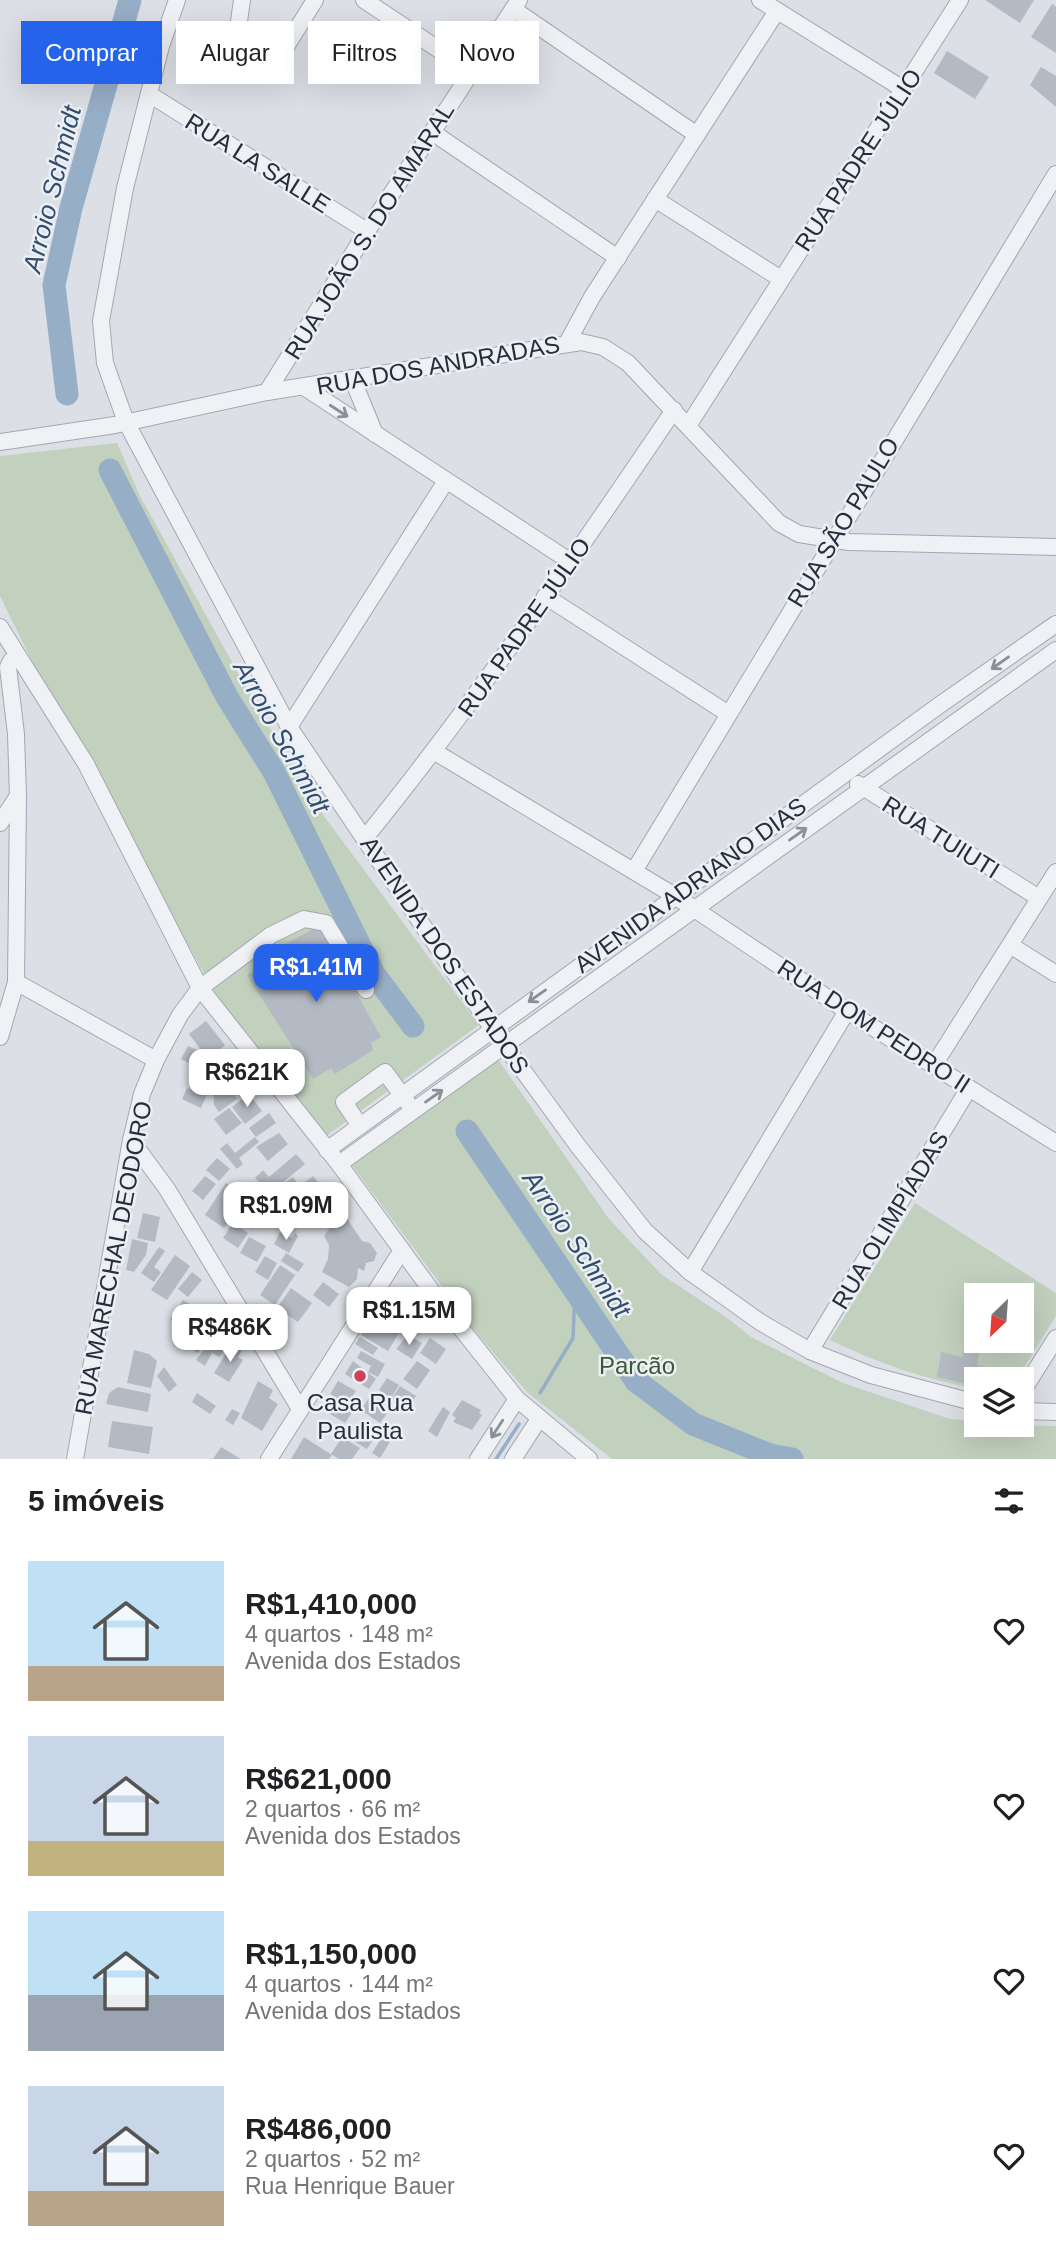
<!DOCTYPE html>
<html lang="pt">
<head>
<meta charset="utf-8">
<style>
  body { margin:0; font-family:Arial,sans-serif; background:#f6f6f6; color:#202124; height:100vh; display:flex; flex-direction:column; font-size:26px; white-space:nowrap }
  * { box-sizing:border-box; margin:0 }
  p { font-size:23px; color:#757577 }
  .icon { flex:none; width:38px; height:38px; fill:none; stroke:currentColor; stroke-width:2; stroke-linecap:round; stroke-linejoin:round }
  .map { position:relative; height:1459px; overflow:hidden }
  .side { display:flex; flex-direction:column; background:#fff; flex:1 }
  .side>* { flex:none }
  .hud { position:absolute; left:21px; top:21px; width:700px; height:63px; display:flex; gap:14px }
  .needle { width:46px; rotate:205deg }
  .buttons { position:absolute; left:964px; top:1283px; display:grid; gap:14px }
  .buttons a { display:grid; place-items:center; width:70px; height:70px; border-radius:0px; background:#fff; box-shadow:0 7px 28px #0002; font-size:35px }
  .price { position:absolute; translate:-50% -60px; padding:0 16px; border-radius:14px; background:#fff; color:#222; font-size:23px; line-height:46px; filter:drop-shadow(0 2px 4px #0008) }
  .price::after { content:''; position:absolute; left:50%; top:42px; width:21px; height:16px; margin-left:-10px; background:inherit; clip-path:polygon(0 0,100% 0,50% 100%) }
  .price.on { background:#2563eb; color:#fff }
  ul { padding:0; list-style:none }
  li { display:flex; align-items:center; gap:21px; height:175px; padding:0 28px }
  li span { display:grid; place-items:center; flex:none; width:196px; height:140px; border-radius:0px; color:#555 }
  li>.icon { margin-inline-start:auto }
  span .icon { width:84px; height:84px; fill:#fffc; stroke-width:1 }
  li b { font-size:30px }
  h2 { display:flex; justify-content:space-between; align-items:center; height:84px; padding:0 28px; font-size:30px }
  .chip { padding:0 24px; border-radius:0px; background:#fff; box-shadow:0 7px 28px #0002; font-size:24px; line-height:63px }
  .chip.on { background:#2563eb; color:#fff }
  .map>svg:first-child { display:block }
</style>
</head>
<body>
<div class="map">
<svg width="1056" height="1459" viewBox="0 0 1056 1459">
  <rect width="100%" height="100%" fill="#dce0e6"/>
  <!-- green -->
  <g fill="#c2d0be" fill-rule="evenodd">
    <path d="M 117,443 L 140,496 L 248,691 L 318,808 L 479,1025 L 322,1139 L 220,1002 L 50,698 L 0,596 L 0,456 Z"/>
    <path d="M 497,1058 L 609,1219 L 662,1275 L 726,1317 L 751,1337 L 843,1383 L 950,1419 L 976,1421 L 976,1424 L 1056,1426 L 1056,1459 L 612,1459 L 528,1393 L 479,1336 L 351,1164 Z"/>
    <path d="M 915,1203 L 1056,1293 L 1056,1316 L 1017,1379 L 976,1379 L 976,1389 C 925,1379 877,1363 830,1340 ZM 976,1295 L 1022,1295 L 1022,1340 L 976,1340 Z"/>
  </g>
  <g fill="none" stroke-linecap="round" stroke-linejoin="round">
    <!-- stream -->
    <g stroke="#97aec7" stroke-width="3.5">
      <path d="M 540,1393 L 573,1338 L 575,1291"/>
      <path d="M 496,1459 L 519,1424"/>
    </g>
    <!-- river -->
    <g stroke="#97aec7" stroke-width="23">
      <path d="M 67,394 L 54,285 L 71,208 L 130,0"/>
      <path d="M 110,470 L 227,697 L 274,772 L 374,974 L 413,1026"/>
      <path d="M 467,1131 L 636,1381 L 693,1424 L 770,1455 L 792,1459"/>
    </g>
  </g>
  <!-- building -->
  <g fill="#b4bac3">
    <path d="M 985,0 L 1034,0 L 1020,23 Z"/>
    <path d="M 1052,4 L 1056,7 L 1056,53 L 1031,37 Z"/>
    <path d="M 947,51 L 989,77 L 975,99 L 934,73 Z"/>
    <path d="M 1041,67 L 1056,76 L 1056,107 L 1030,85 Z"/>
    <path d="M 319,926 L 381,1037 L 371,1043 L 373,1050 L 335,1074 L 331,1068 L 313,1079 L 247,975 L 279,955 L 278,948 Z"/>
    <path d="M 206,1021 L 225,1045 L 208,1059 L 189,1034 Z"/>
    <path d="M 188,1046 L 203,1053 L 196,1067 L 181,1059 Z"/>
    <path d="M 227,1074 L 236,1086 L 231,1090 L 237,1099 L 219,1112 L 214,1105 L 213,1084 Z"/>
    <path d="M 200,1083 L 210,1087 L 201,1108 L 182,1099 L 187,1088 L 197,1092 Z"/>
    <path d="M 249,1094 L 262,1111 L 245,1124 L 232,1107 Z"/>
    <path d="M 229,1108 L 242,1123 L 226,1135 L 214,1119 Z"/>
    <path d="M 269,1113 L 276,1123 L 256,1137 L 249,1128 Z"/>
    <path d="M 279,1133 L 288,1144 L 268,1161 L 256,1147 Z"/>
    <path d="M 255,1137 L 259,1142 L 239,1158 L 243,1164 L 237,1169 L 220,1149 L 227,1143 L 235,1153 Z"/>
    <path d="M 296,1154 L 305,1164 L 274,1190 L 264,1182 L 261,1184 L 255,1178 L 263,1170 L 269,1177 Z"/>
    <path d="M 217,1158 L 230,1169 L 219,1181 L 206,1170 Z"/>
    <path d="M 205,1176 L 216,1184 L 203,1200 L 192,1191 Z"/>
    <path d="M 313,1176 L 324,1190 L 307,1208 L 292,1192 Z"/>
    <path d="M 293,1177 L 298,1184 L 284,1200 L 276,1189 Z"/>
    <path d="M 226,1183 L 245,1195 L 224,1228 L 205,1215 Z"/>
    <path d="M 328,1187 L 335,1193 L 330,1200 L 338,1206 L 321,1228 L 306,1216 Z"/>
    <path d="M 342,1211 L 362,1241 L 370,1243 L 377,1253 L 374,1261 L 366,1263 L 364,1271 L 358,1268 L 357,1279 L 349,1287 L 322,1272 L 328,1259 L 329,1245 L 324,1236 Z"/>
    <path d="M 245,1212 L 258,1219 L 253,1229 L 240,1222 Z"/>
    <path d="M 143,1213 L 160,1217 L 155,1242 L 137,1238 Z"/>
    <path d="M 233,1223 L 248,1233 L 238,1248 L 223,1238 Z"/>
    <path d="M 280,1232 L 292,1238 L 295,1233 L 298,1236 L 289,1253 L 274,1244 Z"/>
    <path d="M 249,1237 L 266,1246 L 257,1262 L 240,1253 Z"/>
    <path d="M 132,1239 L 148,1243 L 146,1255 L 134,1272 L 126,1270 Z"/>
    <path d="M 159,1247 L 165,1251 L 154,1267 L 161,1272 L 154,1282 L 141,1273 Z"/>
    <path d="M 286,1253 L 304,1264 L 298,1272 L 281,1261 Z"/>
    <path d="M 175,1255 L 190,1266 L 167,1300 L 151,1290 Z"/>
    <path d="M 265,1256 L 277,1263 L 268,1280 L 255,1272 Z"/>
    <path d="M 280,1265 L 295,1275 L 275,1305 L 260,1295 Z"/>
    <path d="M 192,1272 L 202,1280 L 188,1297 L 178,1289 Z"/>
    <path d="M 323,1282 L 339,1294 L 329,1307 L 313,1295 Z"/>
    <path d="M 291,1288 L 312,1303 L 298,1322 L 277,1308 Z"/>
    <path d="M 395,1291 L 417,1308 L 406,1327 L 394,1320 L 396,1316 L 386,1306 Z"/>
    <path d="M 183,1300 L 200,1311 L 187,1331 L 170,1320 Z"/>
    <path d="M 207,1306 L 219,1315 L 205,1336 L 192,1328 Z"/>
    <path d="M 275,1309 L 287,1318 L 278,1331 L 266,1323 Z"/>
    <path d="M 375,1312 L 402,1328 L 388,1351 L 361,1335 Z"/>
    <path d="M 227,1323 L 231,1325 L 228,1330 L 234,1333 L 219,1357 L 212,1353 L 205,1366 L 196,1360 L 215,1335 L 218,1338 Z"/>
    <path d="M 190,1331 L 206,1341 L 198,1353 L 182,1343 Z"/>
    <path d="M 408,1335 L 422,1343 L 412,1359 L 396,1349 Z"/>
    <path d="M 360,1337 L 378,1348 L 373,1355 L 355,1344 Z"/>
    <path d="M 430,1338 L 446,1349 L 436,1364 L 420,1353 Z"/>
    <path d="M 232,1344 L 242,1350 L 238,1357 L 243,1360 L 229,1382 L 214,1373 Z"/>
    <path d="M 964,1348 L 979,1352 L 977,1365 L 988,1368 L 986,1379 L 976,1379 L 976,1386 L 937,1377 L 941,1352 L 962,1357 Z"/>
    <path d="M 134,1350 L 149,1354 L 157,1361 L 151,1388 L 127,1383 Z"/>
    <path d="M 361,1351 L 385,1364 L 378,1377 L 368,1372 L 371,1366 L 357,1358 Z"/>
    <path d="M 353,1361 L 376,1379 L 369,1389 L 345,1374 Z"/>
    <path d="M 417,1361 L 430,1370 L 417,1389 L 403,1379 Z"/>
    <path d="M 164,1367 L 177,1385 L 169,1392 L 157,1376 Z"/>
    <path d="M 387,1378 L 399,1385 L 391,1398 L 379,1390 Z"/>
    <path d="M 258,1381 L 273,1390 L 269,1398 L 278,1404 L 262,1431 L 241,1418 Z"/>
    <path d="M 338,1381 L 356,1391 L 347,1404 L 330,1394 Z"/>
    <path d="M 400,1386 L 416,1396 L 408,1408 L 392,1398 Z"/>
    <path d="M 118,1387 L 151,1394 L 148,1412 L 106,1404 L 109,1393 Z"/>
    <path d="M 197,1393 L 216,1406 L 210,1414 L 192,1402 Z"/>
    <path d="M 370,1396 L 390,1409 L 380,1423 L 361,1410 Z"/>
    <path d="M 334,1400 L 353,1411 L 345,1423 L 327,1412 Z"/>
    <path d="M 462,1400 L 481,1410 L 479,1413 L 482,1415 L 472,1430 L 453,1422 L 456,1418 L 452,1415 Z"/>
    <path d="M 443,1407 L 450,1412 L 437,1437 L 428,1431 Z"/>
    <path d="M 232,1409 L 240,1413 L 233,1425 L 225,1420 Z"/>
    <path d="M 112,1421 L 153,1427 L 149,1454 L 108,1447 Z"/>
    <path d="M 364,1427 L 376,1435 L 367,1449 L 355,1442 Z"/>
    <path d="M 304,1437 L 332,1455 L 329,1459 L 291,1459 Z"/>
    <path d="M 342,1437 L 360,1448 L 352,1459 L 339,1459 L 331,1454 Z"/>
    <path d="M 382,1437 L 390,1442 L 380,1458 L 372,1453 Z"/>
    <path d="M 221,1447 L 241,1459 L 213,1459 Z"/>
  </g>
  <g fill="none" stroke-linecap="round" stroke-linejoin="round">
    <defs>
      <g id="minor">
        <path d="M 177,0 L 161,46 L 125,188 L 101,321 L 105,363 L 126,422 L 289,727 L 492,1028 L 578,1146 L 645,1231 L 690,1272 L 760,1322 L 810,1351 L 871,1375 L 976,1403"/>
        <path d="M 364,0 L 471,71"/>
        <path d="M 760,0 L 903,89"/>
        <path d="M 513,9 L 697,135"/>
        <path d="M 279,58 L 315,0"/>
        <path d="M 232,71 L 242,0"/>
        <path d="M 149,94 L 367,231"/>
        <path d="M 432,132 L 618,258"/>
        <path d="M 655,199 L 781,279"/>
        <path d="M 567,343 L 592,297 L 777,11"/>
        <path d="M 352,378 L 375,434"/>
        <path d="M 304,387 L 571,562"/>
        <path d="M 267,392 L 367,231 L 519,0"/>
        <path d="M 688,426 L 960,0"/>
        <path d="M 0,442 L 115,425 L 267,392 L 581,342 L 603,347 L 628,363 L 779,523 L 799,534 L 849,542 L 1056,547"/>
        <path d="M 545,596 L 727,713"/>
        <path d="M 0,627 L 86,764 L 200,988 L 339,1164 L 436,1297 L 517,1399 L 589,1459"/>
        <path d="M 289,727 L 446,481"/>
        <path d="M 435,752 L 675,896 L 847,1011 L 1056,1143"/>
        <path d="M 858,784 L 1039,898"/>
        <path d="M 0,823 L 18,796"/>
        <path d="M 365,838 C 476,701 575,556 674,410"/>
        <path d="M 634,871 L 1056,174"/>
        <path d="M 1010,945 L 1056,974"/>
        <path d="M 16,982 L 156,1060"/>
        <path d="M 0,1037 L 16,982 L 18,796 L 16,734 L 8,667 L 11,661 L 18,656"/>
        <path d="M 934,1065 L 1056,872"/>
        <path d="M 360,1126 L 344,1102 L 385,1072 L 407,1102"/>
        <path d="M 131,1140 L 167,1189 L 300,1409"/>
        <path d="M 327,1150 L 941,704 L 1056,624"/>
        <path d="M 339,1164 L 1056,650"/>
        <path d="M 690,1272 L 847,1011"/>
        <path d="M 810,1351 L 969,1088"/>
        <path d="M 1022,1392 L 1056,1338"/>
        <path d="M 1022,1411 L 1056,1412"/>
        <path d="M 75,1459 L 131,1140 L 142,1094 L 156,1060 L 180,1015 L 200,988 L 271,935 L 304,919 L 326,923 L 366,990"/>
        <path d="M 269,1459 L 402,1250"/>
        <path d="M 478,1459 L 517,1399"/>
        <path d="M 513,1459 L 539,1419"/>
      </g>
    </defs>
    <!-- minor casing -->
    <use href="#minor" stroke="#a2a7b0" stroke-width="18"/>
    <!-- minor -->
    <use href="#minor" stroke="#eff1f5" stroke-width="16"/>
  </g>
  <!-- one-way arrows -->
  <defs><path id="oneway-shaft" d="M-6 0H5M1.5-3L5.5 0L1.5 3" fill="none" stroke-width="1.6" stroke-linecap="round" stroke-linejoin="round" transform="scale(1.75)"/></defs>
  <g stroke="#8a9099">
    <use href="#oneway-shaft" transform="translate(339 411) rotate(33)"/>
    <use href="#oneway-shaft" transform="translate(1000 663) rotate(145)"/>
    <use href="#oneway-shaft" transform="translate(798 834) rotate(-35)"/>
    <use href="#oneway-shaft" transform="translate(537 996) rotate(145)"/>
    <use href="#oneway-shaft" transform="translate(434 1096) rotate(-35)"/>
    <use href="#oneway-shaft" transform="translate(497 1429) rotate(123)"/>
  </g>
  <!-- markers -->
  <circle fill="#cc4156" stroke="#eceff4" stroke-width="2.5" cx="360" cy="1376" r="7"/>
  <g text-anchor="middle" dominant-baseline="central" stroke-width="5" stroke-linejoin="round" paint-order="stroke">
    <!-- street labels -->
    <g font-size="24" fill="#262e3d" stroke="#eceff4">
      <text transform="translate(858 160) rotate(-57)">RUA PADRE JÚLIO</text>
      <text transform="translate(258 163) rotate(32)">RUA LA SALLE</text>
      <text transform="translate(369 231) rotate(-58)">RUA JOÃO S. DO AMARAL</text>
      <text transform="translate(438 365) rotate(-10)">RUA DOS ANDRADAS</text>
      <text transform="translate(843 522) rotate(-59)">RUA SÃO PAULO</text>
      <text transform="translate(524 627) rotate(-55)">RUA PADRE JÚLIO</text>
      <text transform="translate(941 837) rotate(32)">RUA TUIUTI</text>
      <text transform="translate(690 885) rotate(-36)">AVENIDA ADRIANO DIAS</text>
      <text transform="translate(445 955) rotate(56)">AVENIDA DOS ESTADOS</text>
      <text transform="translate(874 1026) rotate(33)">RUA DOM PEDRO II</text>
      <text transform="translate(890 1220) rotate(-59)">RUA OLIMPÍADAS</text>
      <text transform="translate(113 1258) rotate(-79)">RUA MARECHAL DEODORO</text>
    </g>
    <!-- park labels -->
    <g font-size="24" fill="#3b5834" stroke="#eceff4">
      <text x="637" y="1365">Parcão</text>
    </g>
    <!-- poi labels -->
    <g font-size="24" fill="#262e3d" stroke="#eceff4">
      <text x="360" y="1402">Casa Rua<tspan x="360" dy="28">Paulista</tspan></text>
    </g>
    <!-- water labels -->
    <g font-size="26" font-style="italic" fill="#314d70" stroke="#eceff4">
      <text transform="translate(52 189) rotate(-76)">Arroio Schmidt</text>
      <text transform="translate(282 737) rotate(61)">Arroio Schmidt</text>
      <text transform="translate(577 1244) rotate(56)">Arroio Schmidt</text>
    </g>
  </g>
</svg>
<div class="buttons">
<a><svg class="needle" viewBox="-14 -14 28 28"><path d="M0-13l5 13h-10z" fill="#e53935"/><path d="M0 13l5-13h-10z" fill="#757577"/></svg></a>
<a><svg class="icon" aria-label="layers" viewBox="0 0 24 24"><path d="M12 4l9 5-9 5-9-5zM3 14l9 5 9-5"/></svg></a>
</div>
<b class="price on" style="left:316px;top:1004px">R$1.41M</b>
<b class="price" style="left:247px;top:1109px">R$621K</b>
<b class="price" style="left:286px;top:1242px">R$1.09M</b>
<b class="price" style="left:409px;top:1347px">R$1.15M</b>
<b class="price" style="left:230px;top:1364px">R$486K</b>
<div class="hud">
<a class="chip on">Comprar</a>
<a class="chip">Alugar</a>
<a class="chip">Filtros</a>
<a class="chip">Novo</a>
</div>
</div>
<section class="side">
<h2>5 imóveis<svg class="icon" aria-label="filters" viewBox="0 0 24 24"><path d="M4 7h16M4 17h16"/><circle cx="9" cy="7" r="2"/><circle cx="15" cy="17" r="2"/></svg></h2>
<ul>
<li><span style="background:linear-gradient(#bfe0f5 75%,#b9a48a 0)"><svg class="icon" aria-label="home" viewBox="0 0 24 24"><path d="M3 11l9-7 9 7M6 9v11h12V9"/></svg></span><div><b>R$1,410,000</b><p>4 quartos · 148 m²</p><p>Avenida dos Estados</p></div><svg class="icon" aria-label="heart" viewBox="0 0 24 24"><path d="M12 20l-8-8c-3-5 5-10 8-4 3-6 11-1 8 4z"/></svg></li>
<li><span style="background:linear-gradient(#c9d6e8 75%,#c2b280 0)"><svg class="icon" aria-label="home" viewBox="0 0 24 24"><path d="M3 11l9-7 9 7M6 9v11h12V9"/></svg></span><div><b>R$621,000</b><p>2 quartos · 66 m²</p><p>Avenida dos Estados</p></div><svg class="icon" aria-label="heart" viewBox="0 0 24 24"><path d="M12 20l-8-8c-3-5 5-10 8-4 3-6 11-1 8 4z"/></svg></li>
<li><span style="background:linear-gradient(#bfe0f5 60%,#9aa5b1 0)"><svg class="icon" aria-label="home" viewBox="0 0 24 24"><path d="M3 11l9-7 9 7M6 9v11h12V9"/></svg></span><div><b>R$1,150,000</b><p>4 quartos · 144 m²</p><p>Avenida dos Estados</p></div><svg class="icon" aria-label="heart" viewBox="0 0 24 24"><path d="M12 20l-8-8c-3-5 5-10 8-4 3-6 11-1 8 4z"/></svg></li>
<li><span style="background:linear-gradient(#c9d6e8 75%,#b9a48a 0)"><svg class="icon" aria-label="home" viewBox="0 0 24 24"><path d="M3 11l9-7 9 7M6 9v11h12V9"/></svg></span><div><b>R$486,000</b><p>2 quartos · 52 m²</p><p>Rua Henrique Bauer</p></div><svg class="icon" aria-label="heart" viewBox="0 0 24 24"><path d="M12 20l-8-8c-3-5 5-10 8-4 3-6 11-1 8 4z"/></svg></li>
</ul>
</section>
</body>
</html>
